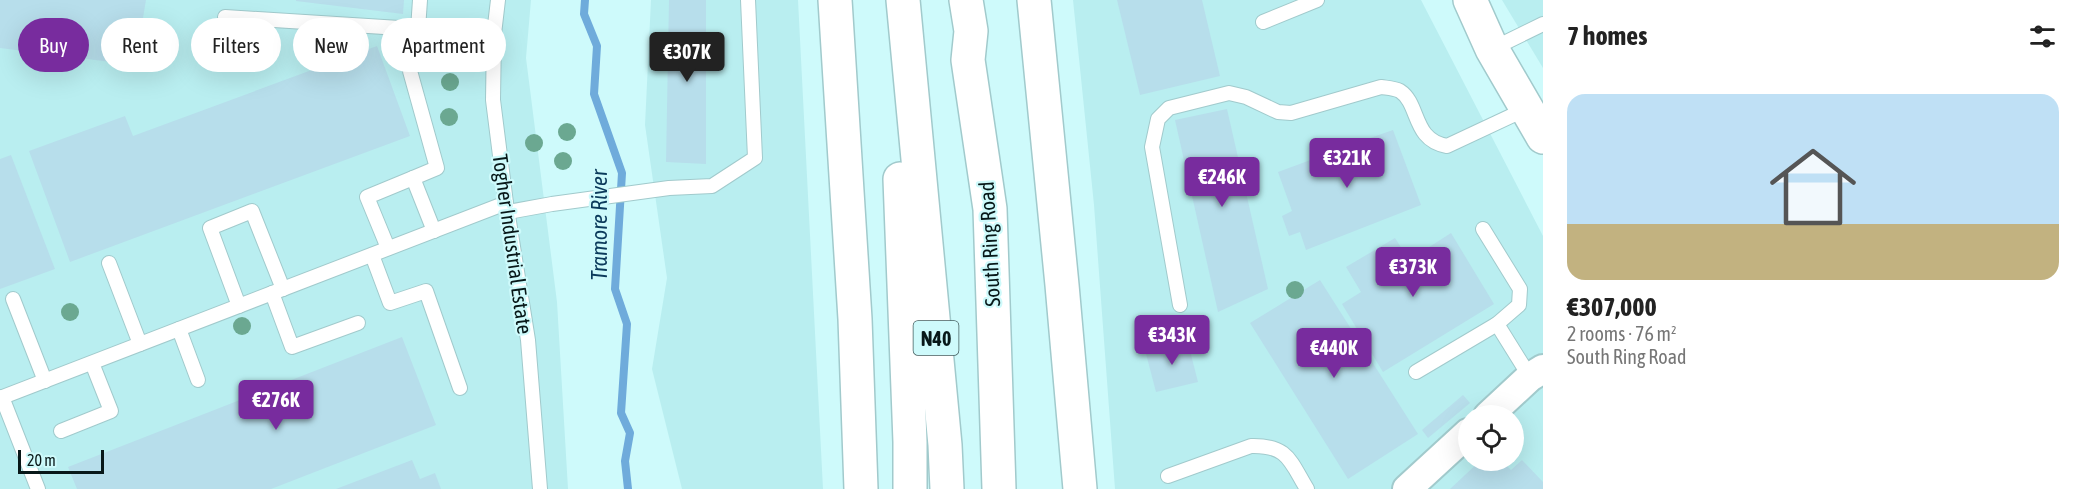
<!DOCTYPE html>
<html lang="en">
<head>
<meta charset="utf-8">
<style>
  body { margin:0; font-family:"Asap Condensed",sans-serif; background:#f6f6f6; color:#222; height:100vh; display:flex; flex-direction:column; font-size:22px; white-space:nowrap }
  * { box-sizing:border-box; margin:0 }
  p { font-size:20px; color:#767676 }
  .icon { flex:none; width:33px; height:33px; fill:none; stroke:currentColor; stroke-width:2; stroke-linecap:round; stroke-linejoin:round }
  .map { position:relative; flex:1; overflow:hidden }
  .drawer { display:flex; flex-direction:column; background:#fff; width:540px }
  .drawer>* { flex:none }
  .guide { position:absolute; left:18px; top:18px; width:570px; height:54px; display:flex; gap:12px }
  .buttons { position:absolute; left:1458px; top:405px; display:grid; gap:12px }
  .buttons a { display:grid; place-items:center; width:66px; height:66px; border-radius:50%; background:#fff; box-shadow:0 6px 24px #0002; font-size:30px }
  .scale { position:absolute; left:18px; bottom:15px; width:86px; box-sizing:border-box; padding-left:6px; border:3px solid #081819; border-top:0; font-size:16px; line-height:21px; white-space:nowrap; color:#081819; -webkit-text-stroke:4px #cefafb; paint-order:stroke }
  .price { position:absolute; translate:-50% -51px; padding:0 14px; border-radius:6px; background:#782c9e; color:#fff; font-size:20px; line-height:39px; filter:drop-shadow(0 2px 3px #0008) }
  .price::after { content:''; position:absolute; left:50%; top:36px; width:18px; height:14px; margin-left:-9px; background:inherit; clip-path:polygon(0 0,100% 0,50% 100%) }
  .price.current { background:#222; color:#fff }
  ul { padding:0; list-style:none }
  li { display:grid; align-content:center; gap:12px; height:318px; padding:0 24px }
  li span { display:grid; place-items:center; height:186px; border-radius:18px; color:#555 }
  li>.icon { margin-inline-start:auto }
  span .icon { width:108px; height:108px; fill:#fffc; stroke-width:1 }
  li b { font-size:26px }
  h2 { display:flex; justify-content:space-between; align-items:center; height:72px; padding:0 24px; font-size:26px }
  .pill { padding:0 21px; border-radius:27px; background:#fff; box-shadow:0 6px 24px #0002; font-size:21px; line-height:54px }
  .pill.current { background:#782c9e; color:#fff }
  main { display:flex; flex:1; min-height:0 }
  .map>svg:first-child { display:block }
</style>
</head>
<body>
<main>
<div class="map">
<svg width="1543" height="489" viewBox="0 0 1543 489">
  <rect width="100%" height="100%" fill="#cefafb"/>
  <!-- built -->
  <g fill="#b9eef0" fill-rule="evenodd">
    <path d="M 0,0 L 531,0 L 526,58 L 557,302 L 568,489 L 0,489 Z"/>
    <path d="M 651,0 L 798,0 L 823,489 L 682,489 L 652,369 L 667,278 L 645,125 Z"/>
    <path d="M 1073,0 L 1421,0 L 1543,236 L 1543,489 L 1115,489 L 1094,205 ZM 1468,416 L 1514,416 L 1514,460 L 1468,460 Z"/>
    <path d="M 1502,0 L 1543,0 L 1543,68 L 1508,10 Z"/>
  </g>
  <g fill="none" stroke-linecap="round" stroke-linejoin="round">
    <!-- stream -->
    <path stroke="#6fabdb" stroke-width="8" d="M 585,0 L 584,14 L 597,46 L 594,94 L 622,173 L 615,289 L 627,324 L 621,413 L 630,433 L 625,461 L 628,489"/>
  </g>
  <!-- building -->
  <g fill="#b7deeb">
    <path d="M 0,0 L 146,0 L 135,65 L 0,48 Z"/>
    <path d="M 296,0 L 404,0 L 403,14 L 296,1 Z"/>
    <path d="M 669,0 L 706,0 L 706,164 L 666,162 Z"/>
    <path d="M 1117,0 L 1202,0 L 1220,76 L 1140,95 Z"/>
    <path d="M 377,46 L 410,136 L 70,262 L 29,151 L 125,116 L 133,136 Z"/>
    <path d="M 1227,109 L 1268,289 L 1218,312 L 1175,120 Z"/>
    <path d="M 1393,130 L 1421,205 L 1306,250 L 1300,232 L 1289,236 L 1282,216 L 1292,211 L 1278,172 L 1316,158 L 1313,149 L 1335,140 L 1339,149 Z"/>
    <path d="M 11,155 L 55,269 L 0,289 L 0,159 Z"/>
    <path d="M 1451,233 L 1494,304 L 1383,372 L 1342,304 L 1361,292 L 1346,267 L 1395,238 L 1409,260 Z"/>
    <path d="M 1320,280 L 1418,434 L 1348,479 L 1250,323 Z"/>
    <path d="M 402,337 L 436,425 L 271,489 L 77,489 L 68,467 Z"/>
    <path d="M 1187,339 L 1198,382 L 1156,392 L 1145,350 Z"/>
    <path d="M 1463,395 L 1470,403 L 1428,438 L 1422,430 Z"/>
    <path d="M 412,460 L 420,479 L 435,473 L 441,489 L 336,489 Z"/>
    <path d="M 1481,460 L 1509,460 L 1505,464 L 1511,470 L 1522,460 L 1543,482 L 1543,489 L 1450,489 Z"/>
  </g>
  <g fill="none" stroke-linecap="round" stroke-linejoin="round">
    <defs>
      <g id="lane">
        <path d="M 498,0 L 494,34 L 493,100 L 506,203 L 528,340 L 540,489"/>
        <path d="M 225,17 L 494,34"/>
        <path d="M 1263,22 L 1317,0"/>
        <path d="M 418,29 L 420,0"/>
        <path d="M 1492,49 L 1543,24"/>
        <path d="M 410,71 L 437,168 L 413,178 L 434,231"/>
        <path d="M 508,212 L 552,204 L 669,188 L 712,186 L 755,158 L 748,0"/>
        <path d="M 388,248 L 367,197 L 413,178"/>
        <path d="M 372,255 L 390,303 L 426,291 L 460,388"/>
        <path d="M 109,263 L 140,344"/>
        <path d="M 272,293 L 292,347 L 358,323"/>
        <path d="M 13,299 L 45,381"/>
        <path d="M 1180,305 L 1152,147 L 1158,119 L 1169,108 L 1229,93 L 1246,97 L 1278,112 L 1291,113 L 1381,87 C 1388,88 1394,88 1400,91 C 1420,104 1412,140 1447,146 L 1526,109"/>
        <path d="M 239,306 L 210,228 L 252,211 L 283,289"/>
        <path d="M 1497,324 L 1530,377"/>
        <path d="M 179,329 L 198,380"/>
        <path d="M 1416,372 L 1497,324 L 1519,305 L 1520,289 L 1483,229"/>
        <path d="M 2,397 L 38,489"/>
        <path d="M 0,398 L 506,203"/>
        <path d="M 61,431 L 111,411 L 92,363"/>
        <path d="M 1168,476 L 1251,446 C 1288,445 1290,461 1307,489"/>
      </g>
      <g id="street">
        <path d="M 1488,416 L 1530,377 L 1543,369"/>
        <path d="M 1407,489 L 1468,433"/>
      </g>
      <path id="secondary" d="M 1470,0 L 1492,49 L 1543,137"/>
      <g id="highway">
        <path d="M 835,0 L 855,319 L 861,489"/>
        <path d="M 903,0 L 945,445 L 947,489"/>
        <path d="M 966,0 L 971,31 L 968,60 L 990,209 L 999,489"/>
        <path d="M 1034,0 L 1062,285 L 1080,489"/>
        <path d="M 900,179 L 910,442 L 910,489"/>
      </g>
    </defs>
    <!-- lane casing -->
    <use href="#lane" stroke="#a1cacc" stroke-width="16"/>
    <!-- street casing -->
    <use href="#street" stroke="#a1cacc" stroke-width="32"/>
    <!-- secondary casing -->
    <use href="#secondary" stroke="#a1cacc" stroke-width="36"/>
    <!-- highway casing -->
    <use href="#highway" stroke="#a1cacc" stroke-width="36"/>
    <!-- lane -->
    <use href="#lane" stroke="#fff" stroke-width="14"/>
    <!-- street -->
    <use href="#street" stroke="#fff" stroke-width="28"/>
    <!-- secondary -->
    <use href="#secondary" stroke="#fff" stroke-width="33"/>
    <!-- highway -->
    <use href="#highway" stroke="#fff" stroke-width="33"/>
  </g>
  <!-- trees -->
  <g fill="#6ba891">
    <circle cx="456" cy="57" r="9"/>
    <circle cx="450" cy="82" r="9"/>
    <circle cx="449" cy="117" r="9"/>
    <circle cx="567" cy="132" r="9"/>
    <circle cx="534" cy="143" r="9"/>
    <circle cx="563" cy="161" r="9"/>
    <circle cx="1295" cy="290" r="9"/>
    <circle cx="70" cy="312" r="9"/>
    <circle cx="242" cy="326" r="9"/>
  </g>
  <g text-anchor="middle" dominant-baseline="central" stroke-width="4.5" stroke-linejoin="round" paint-order="stroke">
    <!-- shield labels -->
    <rect fill="#cefafb" stroke="#435c5d" stroke-width="1.5" x="913.5" y="321" width="45" height="34" rx="4.5"/>
    <g font-size="20" font-weight="bold" fill="#081819">
      <text x="936" y="338">N40</text>
    </g>
    <!-- street labels -->
    <g font-size="21" fill="#081819" stroke="#cefafb">
      <text transform="translate(513 244) rotate(82)">Togher Industrial Estate</text>
      <text transform="translate(989 244) rotate(-93)">South Ring Road</text>
    </g>
    <!-- water labels -->
    <g font-size="22" font-style="italic" fill="#0b3a5b" stroke="#cefafb">
      <text transform="translate(599 225) rotate(-90)">Tramore River</text>
    </g>
  </g>
</svg>
<div class="buttons">
<a><svg class="icon" aria-label="locate" viewBox="0 0 24 24"><circle cx="12" cy="12" r="6"/><path d="M12 2v4M12 18v4M2 12h4M18 12h4"/></svg></a>
</div>
<div class="scale">20 m</div>
<b class="price current" style="left:687px;top:83px">€307K</b>
<b class="price" style="left:1347px;top:189px">€321K</b>
<b class="price" style="left:1222px;top:208px">€246K</b>
<b class="price" style="left:1413px;top:298px">€373K</b>
<b class="price" style="left:1172px;top:366px">€343K</b>
<b class="price" style="left:1334px;top:379px">€440K</b>
<b class="price" style="left:276px;top:431px">€276K</b>
<div class="guide">
<a class="pill current">Buy</a>
<a class="pill">Rent</a>
<a class="pill">Filters</a>
<a class="pill">New</a>
<a class="pill">Apartment</a>
</div>
</div>
<section class="drawer">
<h2>7 homes<svg class="icon" aria-label="filters" viewBox="0 0 24 24"><path d="M4 7h16M4 17h16"/><circle cx="9" cy="7" r="2"/><circle cx="15" cy="17" r="2"/></svg></h2>
<ul>
<li><span style="background:linear-gradient(#bfe0f5 70%,#c2b280 0)"><svg class="icon" aria-label="home" viewBox="0 0 24 24"><path d="M3 11l9-7 9 7M6 9v11h12V9"/></svg></span><div><b>€307,000</b><p>2 rooms · 76 m²</p><p>South Ring Road</p></div></li>
</ul>
</section>
</main>
</body>
</html>
